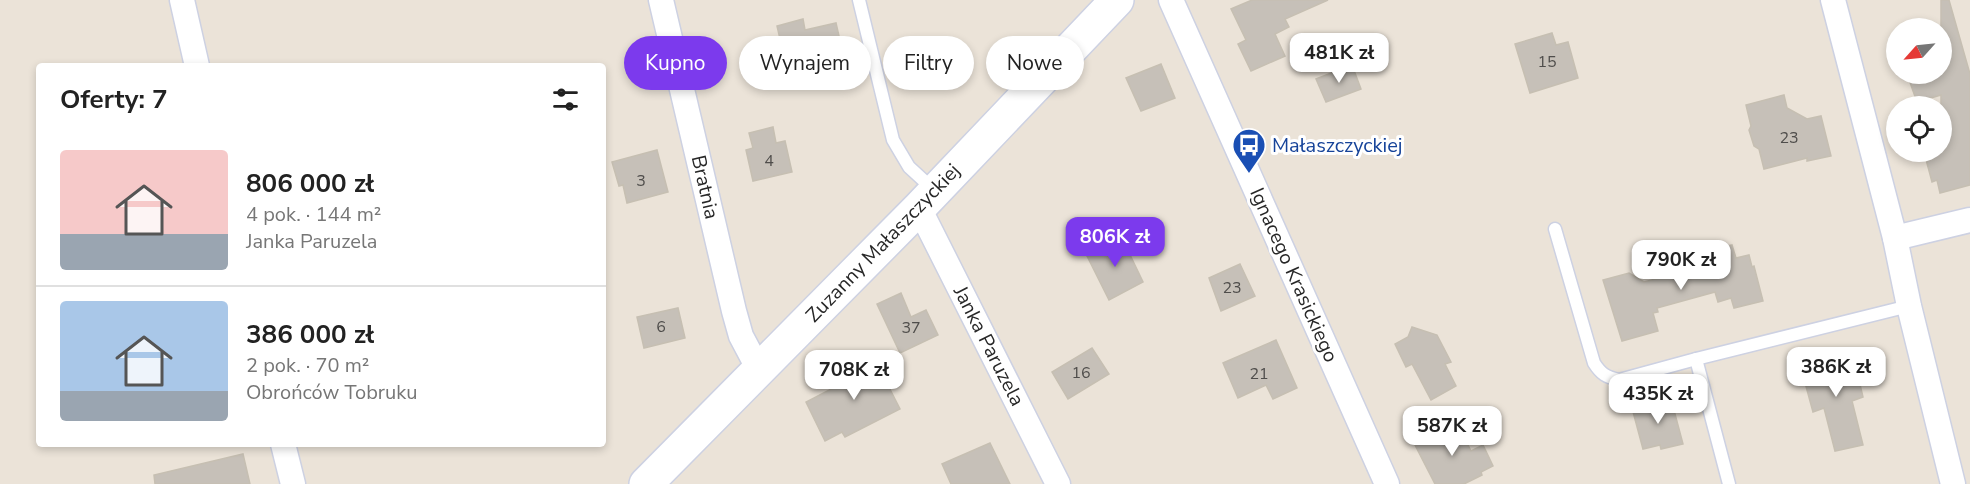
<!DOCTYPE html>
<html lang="pl">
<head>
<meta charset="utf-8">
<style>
  body { margin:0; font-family:"Nunito Sans",sans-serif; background:#f2f2f2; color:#222; height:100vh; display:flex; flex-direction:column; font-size:22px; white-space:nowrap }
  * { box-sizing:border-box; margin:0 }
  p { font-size:20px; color:#767676 }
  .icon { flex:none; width:33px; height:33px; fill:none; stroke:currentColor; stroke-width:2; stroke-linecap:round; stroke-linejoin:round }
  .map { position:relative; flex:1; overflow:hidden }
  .sheet { position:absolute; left:36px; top:63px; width:570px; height:384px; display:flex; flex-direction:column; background:#fff; border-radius:6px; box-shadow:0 3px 9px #0003 }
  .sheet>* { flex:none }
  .guide { position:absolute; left:624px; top:36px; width:570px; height:54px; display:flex; gap:12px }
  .needle { width:39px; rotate:243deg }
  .buttons { position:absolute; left:1886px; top:18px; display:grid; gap:12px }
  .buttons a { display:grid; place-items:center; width:66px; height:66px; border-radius:50%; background:#fff; box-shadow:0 3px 9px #0003; font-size:30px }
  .price { position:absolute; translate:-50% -51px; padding:0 14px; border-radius:12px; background:#fff; color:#222; font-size:20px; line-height:39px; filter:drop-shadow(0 2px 3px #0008) }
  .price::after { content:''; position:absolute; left:50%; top:36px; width:18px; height:14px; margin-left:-9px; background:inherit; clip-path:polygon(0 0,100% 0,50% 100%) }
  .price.current { background:#7c3aed; color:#fff }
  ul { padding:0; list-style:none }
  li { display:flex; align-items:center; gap:18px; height:150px; padding:0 24px }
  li+li { border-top:2px solid #e0e0e0 }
  li span { display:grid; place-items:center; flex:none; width:168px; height:120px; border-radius:6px; color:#555 }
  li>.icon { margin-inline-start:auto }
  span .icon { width:72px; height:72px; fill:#fffc; stroke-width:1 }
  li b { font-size:26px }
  h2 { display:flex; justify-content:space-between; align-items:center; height:72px; padding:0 24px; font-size:26px }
  .tag { padding:0 21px; border-radius:27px; background:#fff; box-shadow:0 3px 9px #0003; font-size:21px; line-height:54px }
  .tag.current { background:#7c3aed; color:#fff }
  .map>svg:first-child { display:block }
</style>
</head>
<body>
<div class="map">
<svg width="1970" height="484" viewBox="0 0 1970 484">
  <rect width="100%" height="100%" fill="#ebe3d8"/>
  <!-- building -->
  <g fill="#c6c0b8" stroke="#c6bfb2" stroke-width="1.5">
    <path d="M 1252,0 L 1328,0 L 1285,19 L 1289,27 L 1275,34 L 1285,56 L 1251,71 L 1238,44 L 1246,40 L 1231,9 Z"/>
    <path d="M 1941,0 L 1949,0 L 1970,74 L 1970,185 L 1940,193 L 1937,180 L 1932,182 L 1924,152 L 1941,152 L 1941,95 L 1917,102 L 1907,74 L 1941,74 Z"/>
    <path d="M 803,19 L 805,30 L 836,23 L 844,58 L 787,69 L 777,26 Z"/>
    <path d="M 1552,33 L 1556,45 L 1568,42 L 1578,78 L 1530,93 L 1515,44 Z"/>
    <path d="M 1161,64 L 1175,98 L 1141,111 L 1126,78 Z"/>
    <path d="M 1352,65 L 1361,89 L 1326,102 L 1316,79 Z"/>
    <path d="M 1784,95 L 1787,108 L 1807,119 L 1821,116 L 1831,156 L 1807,161 L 1807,158 L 1764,169 L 1759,149 L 1754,146 L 1749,130 L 1751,126 L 1746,105 Z"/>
    <path d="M 773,127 L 776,143 L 785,141 L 792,172 L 753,181 L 746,150 L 753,148 L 749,133 Z"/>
    <path d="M 657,150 L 668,192 L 627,203 L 623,185 L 619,186 L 612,162 Z"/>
    <path d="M 1121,236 L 1143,282 L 1109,300 L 1086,254 Z"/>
    <path d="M 1732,245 L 1736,258 L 1749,255 L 1752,267 L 1754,266 L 1763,301 L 1734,308 L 1731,298 L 1718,302 L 1715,292 L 1657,308 L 1658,312 L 1653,313 L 1658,331 L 1622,341 L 1603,280 L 1629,273 L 1644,282 L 1709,265 L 1705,251 Z"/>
    <path d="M 1240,264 L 1255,296 L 1221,311 L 1209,278 Z"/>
    <path d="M 901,293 L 911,317 L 926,310 L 938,335 L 900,353 L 877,304 Z"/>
    <path d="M 678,308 L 685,338 L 644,348 L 637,317 Z"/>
    <path d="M 1412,327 L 1437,335 L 1451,362 L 1445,364 L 1456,386 L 1431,400 L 1412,364 L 1406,367 L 1395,344 L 1408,337 Z"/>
    <path d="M 1276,340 L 1297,388 L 1273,399 L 1266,385 L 1238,398 L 1223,363 Z"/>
    <path d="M 1092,348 L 1109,374 L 1068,399 L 1052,372 Z"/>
    <path d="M 1853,355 L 1863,397 L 1852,401 L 1863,445 L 1835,451 L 1824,408 L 1813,412 L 1801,368 Z"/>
    <path d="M 873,356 L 900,409 L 845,437 L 842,432 L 825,441 L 806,402 L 843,383 L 838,373 Z"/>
    <path d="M 1671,399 L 1683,444 L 1661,449 L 1660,445 L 1643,449 L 1632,408 Z"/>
    <path d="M 1456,421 L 1471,451 L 1483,445 L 1493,466 L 1481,472 L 1482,475 L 1464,484 L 1435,484 L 1414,443 Z"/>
    <path d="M 990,443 L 1010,484 L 951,484 L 942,464 Z"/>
    <path d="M 243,454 L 250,484 L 155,484 L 154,475 Z"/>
  </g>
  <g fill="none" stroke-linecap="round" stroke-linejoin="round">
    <defs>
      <g id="lane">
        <path d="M 859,0 L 893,140 L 909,167 L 934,190"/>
        <path d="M 1555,229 L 1594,363 C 1601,374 1606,377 1619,380 L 1696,359 L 1909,306"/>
        <path d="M 1696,359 L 1729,484"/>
      </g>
      <g id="street">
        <path d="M 182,0 L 197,66"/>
        <path d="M 661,0 L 734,311 L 741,336 L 759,370"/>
        <path d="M 1171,0 L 1387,484"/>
        <path d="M 1833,0 L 1895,238 L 1909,306 L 1953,484"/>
        <path d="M 919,208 L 1058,484"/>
        <path d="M 1895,238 L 1970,220"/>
        <path d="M 283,444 L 293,484"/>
      </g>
      <path id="secondary" d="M 646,484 L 919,208 L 1117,0"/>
    </defs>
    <!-- lane casing -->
    <use href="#lane" stroke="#cdd1e2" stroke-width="15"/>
    <!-- street casing -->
    <use href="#street" stroke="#cdd1e2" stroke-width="27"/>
    <!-- secondary casing -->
    <use href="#secondary" stroke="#cdd1e2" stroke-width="36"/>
    <!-- lane -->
    <use href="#lane" stroke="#fff" stroke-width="12"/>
    <!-- street -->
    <use href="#street" stroke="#fff" stroke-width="24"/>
    <!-- secondary -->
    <use href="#secondary" stroke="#fff" stroke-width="33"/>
  </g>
  <!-- icons -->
  <defs>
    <symbol id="bus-pin" viewBox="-11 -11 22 30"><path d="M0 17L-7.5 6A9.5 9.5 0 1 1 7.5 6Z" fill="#1a4fb4" stroke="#fff"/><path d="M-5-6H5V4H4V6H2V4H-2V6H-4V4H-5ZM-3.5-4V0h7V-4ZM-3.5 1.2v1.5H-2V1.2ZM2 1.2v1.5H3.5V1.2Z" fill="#fff"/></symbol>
  </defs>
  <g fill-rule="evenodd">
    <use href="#bus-pin" x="1230" y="126" width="38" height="52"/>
  </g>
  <g text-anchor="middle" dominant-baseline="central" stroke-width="6" stroke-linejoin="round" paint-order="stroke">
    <!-- number labels -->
    <g font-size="16" fill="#4f4d4b">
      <text x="1547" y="62">15</text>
      <text x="1789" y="138">23</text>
      <text x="769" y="161">4</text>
      <text x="641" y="181">3</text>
      <text x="1232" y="288">23</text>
      <text x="661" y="327">6</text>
      <text x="911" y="328">37</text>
      <text x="1081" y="373">16</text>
      <text x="1259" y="374">21</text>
    </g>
    <!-- transit labels -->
    <g font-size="20" fill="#164399" stroke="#fff" text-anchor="start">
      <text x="1272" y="145">Małaszczyckiej</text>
    </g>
    <!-- street labels -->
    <g font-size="20" fill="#272727" stroke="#fff">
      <text transform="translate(705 187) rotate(77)">Bratnia</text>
      <text transform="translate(883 243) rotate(-46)">Zuzanny Małaszczyckiej</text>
      <text transform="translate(1294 275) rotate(66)">Ignacego Krasickiego</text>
      <text transform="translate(989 346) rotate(63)">Janka Paruzela</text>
    </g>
  </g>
</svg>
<div class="buttons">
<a><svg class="needle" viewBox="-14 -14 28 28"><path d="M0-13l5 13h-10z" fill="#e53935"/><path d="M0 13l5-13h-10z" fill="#767676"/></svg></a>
<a><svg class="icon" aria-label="locate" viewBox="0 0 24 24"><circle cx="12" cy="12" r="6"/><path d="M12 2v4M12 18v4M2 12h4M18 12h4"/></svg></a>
</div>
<b class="price" style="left:1339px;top:84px">481K zł</b>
<b class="price current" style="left:1115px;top:268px">806K zł</b>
<b class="price" style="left:1681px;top:291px">790K zł</b>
<b class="price" style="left:1836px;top:398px">386K zł</b>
<b class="price" style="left:854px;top:401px">708K zł</b>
<b class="price" style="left:1658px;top:425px">435K zł</b>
<b class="price" style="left:1452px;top:457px">587K zł</b>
<div class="guide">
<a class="tag current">Kupno</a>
<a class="tag">Wynajem</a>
<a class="tag">Filtry</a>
<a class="tag">Nowe</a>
</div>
<section class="sheet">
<h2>Oferty: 7<svg class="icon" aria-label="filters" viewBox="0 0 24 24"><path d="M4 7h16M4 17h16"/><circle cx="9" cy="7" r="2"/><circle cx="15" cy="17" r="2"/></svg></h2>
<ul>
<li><span style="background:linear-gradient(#f6c9c9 70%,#9aa5b1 0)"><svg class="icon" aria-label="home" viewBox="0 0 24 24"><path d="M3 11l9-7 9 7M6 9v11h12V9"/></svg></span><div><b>806 000 zł</b><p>4 pok. · 144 m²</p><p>Janka Paruzela</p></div></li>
<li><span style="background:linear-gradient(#a9c7e8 75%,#9aa5b1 0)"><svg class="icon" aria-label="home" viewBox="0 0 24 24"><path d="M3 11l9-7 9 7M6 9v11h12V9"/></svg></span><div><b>386 000 zł</b><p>2 pok. · 70 m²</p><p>Obrońców Tobruku</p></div></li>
</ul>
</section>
</div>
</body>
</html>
